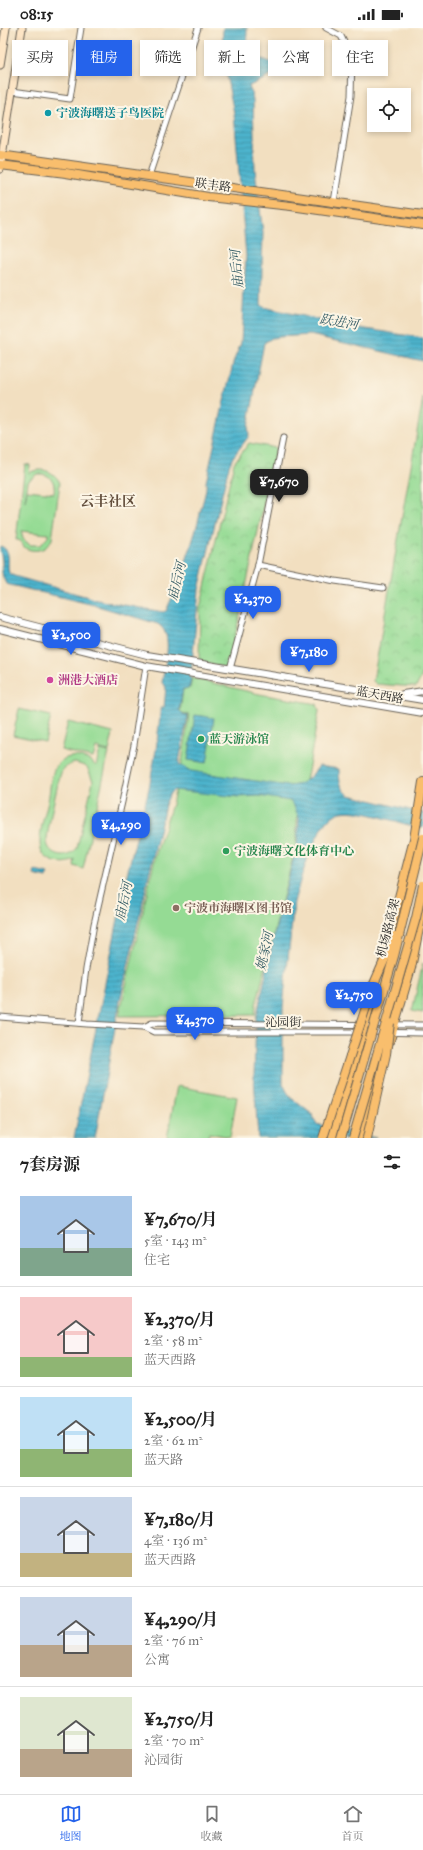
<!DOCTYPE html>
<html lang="zh">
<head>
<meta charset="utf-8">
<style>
  body { margin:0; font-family:"IM FELL Great Primer","Noto Serif SC",serif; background:#f6f6f6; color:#222; height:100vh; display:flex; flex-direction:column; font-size:15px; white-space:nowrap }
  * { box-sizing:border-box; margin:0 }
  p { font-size:13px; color:#767676 }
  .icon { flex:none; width:22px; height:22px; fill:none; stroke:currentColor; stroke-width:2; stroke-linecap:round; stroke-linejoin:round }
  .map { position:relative; height:1110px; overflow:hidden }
  .drawer { display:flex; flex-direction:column; background:#fff; flex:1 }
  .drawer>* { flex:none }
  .banner { position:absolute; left:12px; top:12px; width:399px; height:36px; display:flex; gap:8px }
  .fabs { position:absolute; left:367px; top:60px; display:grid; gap:8px }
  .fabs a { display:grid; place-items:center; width:44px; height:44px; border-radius:0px; background:#fff; box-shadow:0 2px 6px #0003; font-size:20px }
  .price { position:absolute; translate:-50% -34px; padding:0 9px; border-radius:8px; background:#2563eb; color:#fff; font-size:13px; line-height:26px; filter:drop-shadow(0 1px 2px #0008) }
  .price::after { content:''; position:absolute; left:50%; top:24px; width:12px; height:9px; margin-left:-6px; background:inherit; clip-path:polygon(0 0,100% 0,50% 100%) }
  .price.selected { background:#222; color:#fff }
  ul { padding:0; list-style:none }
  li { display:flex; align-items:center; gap:12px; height:100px; padding:0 20px }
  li+li { border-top:1px solid #e0e0e0 }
  li span { display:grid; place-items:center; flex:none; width:112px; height:80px; border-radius:0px; color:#555 }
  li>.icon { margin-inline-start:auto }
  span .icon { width:48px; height:48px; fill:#fffc; stroke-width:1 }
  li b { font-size:17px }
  h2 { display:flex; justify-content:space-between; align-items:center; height:48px; padding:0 20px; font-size:17px }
  .chip { padding:0 14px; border-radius:0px; background:#fff; box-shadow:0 2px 6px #0003; font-size:14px; line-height:36px }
  .chip.selected { background:#2563eb; color:#fff }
  .status { display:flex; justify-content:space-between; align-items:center; height:28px; padding:0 20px; background:#fff; direction:ltr }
  .status svg { height:11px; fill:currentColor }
  .tab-bar { display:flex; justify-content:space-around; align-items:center; height:56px; border-top:1px solid #e0e0e0; background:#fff; font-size:11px; color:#767676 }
  .tab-bar a { display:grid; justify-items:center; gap:2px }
  .tab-bar .selected { color:#2563eb }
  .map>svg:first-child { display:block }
</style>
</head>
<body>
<div class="status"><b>08:15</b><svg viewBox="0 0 49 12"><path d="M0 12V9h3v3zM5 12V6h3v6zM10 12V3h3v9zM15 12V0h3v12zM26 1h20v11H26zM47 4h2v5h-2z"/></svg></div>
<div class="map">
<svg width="423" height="1110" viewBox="0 0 423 1110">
  <defs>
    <pattern id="park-crowns" width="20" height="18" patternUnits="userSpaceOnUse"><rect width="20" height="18" fill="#95db94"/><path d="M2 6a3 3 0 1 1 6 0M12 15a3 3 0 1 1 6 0" fill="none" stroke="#80bb7f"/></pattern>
    <pattern id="water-rules" width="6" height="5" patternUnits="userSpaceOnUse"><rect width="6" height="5" fill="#4eb4cd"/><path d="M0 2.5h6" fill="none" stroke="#4092a6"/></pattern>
  </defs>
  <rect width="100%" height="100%" fill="#fcf5e5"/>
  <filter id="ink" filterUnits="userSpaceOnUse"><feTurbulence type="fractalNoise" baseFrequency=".025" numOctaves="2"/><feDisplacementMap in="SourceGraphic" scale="8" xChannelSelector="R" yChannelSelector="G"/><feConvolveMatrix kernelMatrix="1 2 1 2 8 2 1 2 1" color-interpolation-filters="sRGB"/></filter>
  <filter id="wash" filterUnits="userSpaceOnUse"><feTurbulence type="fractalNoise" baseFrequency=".012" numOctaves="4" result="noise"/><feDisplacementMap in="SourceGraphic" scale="16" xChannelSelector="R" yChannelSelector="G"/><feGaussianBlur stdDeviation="0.9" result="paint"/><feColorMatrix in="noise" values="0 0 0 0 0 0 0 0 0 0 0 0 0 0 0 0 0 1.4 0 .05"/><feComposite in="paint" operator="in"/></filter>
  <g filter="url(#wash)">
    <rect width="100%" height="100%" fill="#f2dfc0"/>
    <!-- park -->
    <g fill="url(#park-crowns)" stroke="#587c58">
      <path d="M 423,370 L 423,642 L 421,650 L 416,659 L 376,656 L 373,653 Z"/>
      <path d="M 249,415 L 276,420 L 228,641 L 199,632 L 200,580 L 234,435 Z"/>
      <path d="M 423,935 L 423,985 L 412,983 Z"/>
    </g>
    <!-- pitch -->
    <g fill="#95db94" stroke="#587c58" fill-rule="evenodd">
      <path d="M 25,436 L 30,437 L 29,445 C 40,439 54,442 60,455 L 52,511 C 47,522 36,525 25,520 L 19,512 L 16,512 ZM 37,446 C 50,445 56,453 54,465 L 27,462 L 25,473 L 28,453 ZM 21,503 L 48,506 L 48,509 L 40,517 L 30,517 L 23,511 Z"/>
      <path d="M 192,650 L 259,666 L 317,676 L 319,683 L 308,743 L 297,791 L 296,817 L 256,977 L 255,987 L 119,988 L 155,829 L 172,776 L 182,734 L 189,687 L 180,684 L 183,661 L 190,660 Z"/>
      <path d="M 19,681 L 51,688 L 45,714 L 13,707 Z"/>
      <path d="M 68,694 L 113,705 L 109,723 L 96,720 L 93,730 L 61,722 Z"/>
      <path d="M 100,722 L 109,724 L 83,841 L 74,838 L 75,832 C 60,839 39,833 40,813 C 40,800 45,786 48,773 C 50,764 50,749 55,740 C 64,724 85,726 96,738 ZM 75,735 L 85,738 L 88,741 L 93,753 L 77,820 C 69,833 49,829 47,814 C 46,807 58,753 61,745 C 63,739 70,736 75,735 Z"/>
      <path d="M 177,1058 L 237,1069 L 230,1109 L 209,1105 L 208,1110 L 167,1110 Z"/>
    </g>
    <!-- water -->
    <g fill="url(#water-rules)" stroke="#356874">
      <path d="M 223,0 L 247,0 C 247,7 246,16 249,22 C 253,33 270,29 275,39 L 272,47 L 249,58 L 253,72 L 255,142 L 263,205 L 261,276 L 263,279 L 347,298 L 423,310 L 423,333 L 310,307 L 278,309 L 272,310 L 264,315 L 248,399 L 249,408 L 233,429 L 229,438 L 199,561 L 190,657 L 189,660 L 183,661 L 179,682 L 183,686 L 188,687 L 179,734 L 180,737 L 191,743 L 288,758 C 304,757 310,750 319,738 L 339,741 C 339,752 340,760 349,767 L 423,785 L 423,800 C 401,797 362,780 341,784 C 317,789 300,853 294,874 L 283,979 L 283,1056 L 290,1069 L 313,1087 L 316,1096 L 376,1110 L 258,1110 L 254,1049 L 256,991 L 277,895 L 297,817 L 299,790 L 294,778 L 290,773 L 259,768 L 239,769 L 174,762 L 170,765 L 165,777 L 120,973 L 95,1110 L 74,1110 L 127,846 L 149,760 L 156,722 L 161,680 L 164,680 L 166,659 L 162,655 C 164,638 175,607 158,596 L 94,577 L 6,556 C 0,544 3,543 2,531 C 1,526 0,522 0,518 C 13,522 6,535 9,545 L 14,548 L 102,573 L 163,584 L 166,583 C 181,550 193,516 201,481 C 203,472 207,463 206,454 L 224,373 L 234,332 L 241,315 L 246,228 L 234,85 L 222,27 Z"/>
      <path d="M 195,687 L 214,690 L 207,735 L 188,732 Z"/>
      <path d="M 35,843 L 48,846 L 47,850 L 34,847 Z"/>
    </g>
  </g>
  <g filter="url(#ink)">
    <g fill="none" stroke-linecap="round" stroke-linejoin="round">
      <defs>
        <g id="minor">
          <path d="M 326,0 L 341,8 L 352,30 L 351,68 L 334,174"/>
          <path d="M 12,63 L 70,71 L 81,0"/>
          <path d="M 149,148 L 198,0"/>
          <path d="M 258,537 L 335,553 L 383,560"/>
          <path d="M 230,641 L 258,537 L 283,410"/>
          <path d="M 0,989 L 87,996 L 144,999 L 154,1004 L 359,1004"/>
          <path d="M 79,995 L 86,941 L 94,896 L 122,774 L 134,717 L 146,638"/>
          <path d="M 144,999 L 152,995 L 423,997"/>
          <path d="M 369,1004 L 423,1005"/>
        </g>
        <g id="tertiary">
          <path d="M 0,589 L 147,627 L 423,672"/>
          <path d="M 0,601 L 146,638 L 423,685"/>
          <path d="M 403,666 L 423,663"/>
        </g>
        <g id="secondary">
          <path d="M 0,37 L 6,0"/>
          <path d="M 0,141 L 22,0"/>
        </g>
        <g id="primary">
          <path d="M 0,127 L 423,187"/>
          <path d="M 0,137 L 66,145 L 208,169 L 291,178 L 423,197"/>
          <path d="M 383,931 L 414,811 L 423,754"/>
          <path d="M 390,1012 L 411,940 L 423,881"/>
          <path d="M 332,1110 L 370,977"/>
          <path d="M 358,1110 L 378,1049"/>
        </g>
      </defs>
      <!-- minor casing -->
      <use href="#minor" stroke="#676055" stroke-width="7"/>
      <!-- tertiary casing -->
      <use href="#tertiary" stroke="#676055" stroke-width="8"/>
      <!-- secondary casing -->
      <use href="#secondary" stroke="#676055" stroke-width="9"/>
      <!-- primary casing -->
      <use href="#primary" stroke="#676055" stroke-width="10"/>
      <!-- minor -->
      <use href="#minor" stroke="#fff" stroke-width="5"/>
      <!-- tertiary -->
      <use href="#tertiary" stroke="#fff" stroke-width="6"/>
      <!-- secondary -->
      <use href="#secondary" stroke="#fde5c5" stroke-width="7"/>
      <!-- primary -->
      <use href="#primary" stroke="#f9be6d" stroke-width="8"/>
      <defs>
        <g id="trunk-bridge">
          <path d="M 323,1110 L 373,958 L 395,908"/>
          <path d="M 341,1110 L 394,928 L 423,810"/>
          <path d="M 353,1110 L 416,890 L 423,857"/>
          <path d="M 367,1110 L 386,1026 L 390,995"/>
        </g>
      </defs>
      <!-- trunk-bridge casing -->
      <use href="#trunk-bridge" stroke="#676055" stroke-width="10" stroke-linecap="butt"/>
      <!-- trunk-bridge -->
      <use href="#trunk-bridge" stroke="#f9be6d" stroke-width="8"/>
    </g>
  </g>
  <!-- markers -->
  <circle fill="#0f9aa8" stroke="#fcf5e5" stroke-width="1.5" cx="48" cy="85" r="4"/>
  <circle fill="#d1479c" stroke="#fcf5e5" stroke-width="1.5" cx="50" cy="652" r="4"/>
  <g fill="#2e9e5b" stroke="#fcf5e5" stroke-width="1.5">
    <circle cx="201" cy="711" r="4"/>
    <circle cx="226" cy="823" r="4"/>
  </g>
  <circle fill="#8d6e63" stroke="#fcf5e5" stroke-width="1.5" cx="176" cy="880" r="4"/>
  <g text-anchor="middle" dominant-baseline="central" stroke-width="4" stroke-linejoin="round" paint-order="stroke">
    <!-- culture labels -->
    <g font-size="12" font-weight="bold" fill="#0d838f" stroke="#fcf5e5" text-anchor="start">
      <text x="56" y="85">宁波海曙送子鸟医院</text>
    </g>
    <!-- street labels -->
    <g font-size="12" fill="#1c1c1c" stroke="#fcf5e5">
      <text transform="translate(213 157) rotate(8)">联丰路</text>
      <text transform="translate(380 667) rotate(10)">蓝天西路</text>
      <text transform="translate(388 900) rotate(-76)">机场路高架</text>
      <text x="283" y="994">沁园街</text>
    </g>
    <!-- hotel labels -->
    <g font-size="12" font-weight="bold" fill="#b23c85" stroke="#fcf5e5" text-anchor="start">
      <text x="58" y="652">洲港大酒店</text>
    </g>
    <!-- leisure labels -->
    <g font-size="12" font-weight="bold" fill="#27864d" stroke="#fcf5e5" text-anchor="start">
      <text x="209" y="711">蓝天游泳馆</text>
      <text x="234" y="823">宁波海曙文化体育中心</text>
    </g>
    <!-- education labels -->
    <g font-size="12" font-weight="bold" fill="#785e54" stroke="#fcf5e5" text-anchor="start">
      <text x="184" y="880">宁波市海曙区图书馆</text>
    </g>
    <!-- water labels -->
    <g font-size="13" font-style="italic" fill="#305963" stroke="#fcf5e5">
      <text transform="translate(237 241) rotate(-95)">庙后河</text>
      <text transform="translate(339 294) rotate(9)">跃进河</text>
      <text transform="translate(177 553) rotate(-76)">庙后河</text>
      <text transform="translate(124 873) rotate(-78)">庙后河</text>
      <text transform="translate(265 923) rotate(-78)">姚家河</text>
    </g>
    <!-- quarter labels -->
    <g font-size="14" font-weight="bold" fill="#634f3d" stroke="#fcf5e5">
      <text x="108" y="473">云丰社区</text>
    </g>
  </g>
</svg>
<div class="fabs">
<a><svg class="icon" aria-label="locate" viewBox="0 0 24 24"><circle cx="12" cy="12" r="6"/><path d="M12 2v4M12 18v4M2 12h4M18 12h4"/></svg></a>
</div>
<b class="price selected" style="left:279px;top:475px">¥7,670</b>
<b class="price" style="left:253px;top:592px">¥2,370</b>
<b class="price" style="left:71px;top:628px">¥2,500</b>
<b class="price" style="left:309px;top:645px">¥7,180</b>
<b class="price" style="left:121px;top:818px">¥4,290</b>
<b class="price" style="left:354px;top:988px">¥2,750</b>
<b class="price" style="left:195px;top:1013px">¥4,370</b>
<div class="banner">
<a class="chip">买房</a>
<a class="chip selected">租房</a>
<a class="chip">筛选</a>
<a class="chip">新上</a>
<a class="chip">公寓</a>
<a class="chip">住宅</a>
</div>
</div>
<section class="drawer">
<h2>7套房源<svg class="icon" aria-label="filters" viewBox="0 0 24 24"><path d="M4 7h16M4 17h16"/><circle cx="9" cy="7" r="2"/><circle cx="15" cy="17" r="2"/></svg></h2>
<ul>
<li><span style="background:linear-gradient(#a9c7e8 65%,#7fa58c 0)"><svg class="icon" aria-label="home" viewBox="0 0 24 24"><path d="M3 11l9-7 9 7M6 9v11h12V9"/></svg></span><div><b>¥7,670/月</b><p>5室 · 143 m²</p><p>住宅</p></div></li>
<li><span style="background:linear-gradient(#f6c9c9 75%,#8fb573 0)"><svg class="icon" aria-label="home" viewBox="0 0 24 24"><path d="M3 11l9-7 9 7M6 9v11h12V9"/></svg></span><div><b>¥2,370/月</b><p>2室 · 58 m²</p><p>蓝天西路</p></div></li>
<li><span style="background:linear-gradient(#bfe0f5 65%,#8fb573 0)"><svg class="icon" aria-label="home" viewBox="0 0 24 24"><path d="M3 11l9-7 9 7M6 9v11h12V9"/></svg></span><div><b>¥2,500/月</b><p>2室 · 62 m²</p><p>蓝天路</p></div></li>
<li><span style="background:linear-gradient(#c9d6e8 70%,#c2b280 0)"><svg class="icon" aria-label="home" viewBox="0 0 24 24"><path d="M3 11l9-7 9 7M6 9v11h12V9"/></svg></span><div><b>¥7,180/月</b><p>4室 · 136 m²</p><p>蓝天西路</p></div></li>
<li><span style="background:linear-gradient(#c9d6e8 60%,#b9a48a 0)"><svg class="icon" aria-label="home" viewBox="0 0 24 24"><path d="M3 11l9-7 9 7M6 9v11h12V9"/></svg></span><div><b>¥4,290/月</b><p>2室 · 76 m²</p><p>公寓</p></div></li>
<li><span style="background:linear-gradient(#dfe7d0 65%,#b9a48a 0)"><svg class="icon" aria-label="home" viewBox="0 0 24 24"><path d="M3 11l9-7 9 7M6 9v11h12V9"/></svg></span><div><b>¥2,750/月</b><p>2室 · 70 m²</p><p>沁园街</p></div></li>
</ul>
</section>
<nav class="tab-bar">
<a class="selected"><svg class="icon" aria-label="map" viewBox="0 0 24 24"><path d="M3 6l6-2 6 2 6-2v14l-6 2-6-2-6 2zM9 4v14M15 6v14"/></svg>地图</a>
<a><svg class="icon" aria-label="saved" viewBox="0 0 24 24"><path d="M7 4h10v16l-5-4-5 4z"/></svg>收藏</a>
<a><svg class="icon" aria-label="home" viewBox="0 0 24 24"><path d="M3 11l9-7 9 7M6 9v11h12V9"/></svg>首页</a>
</nav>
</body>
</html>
